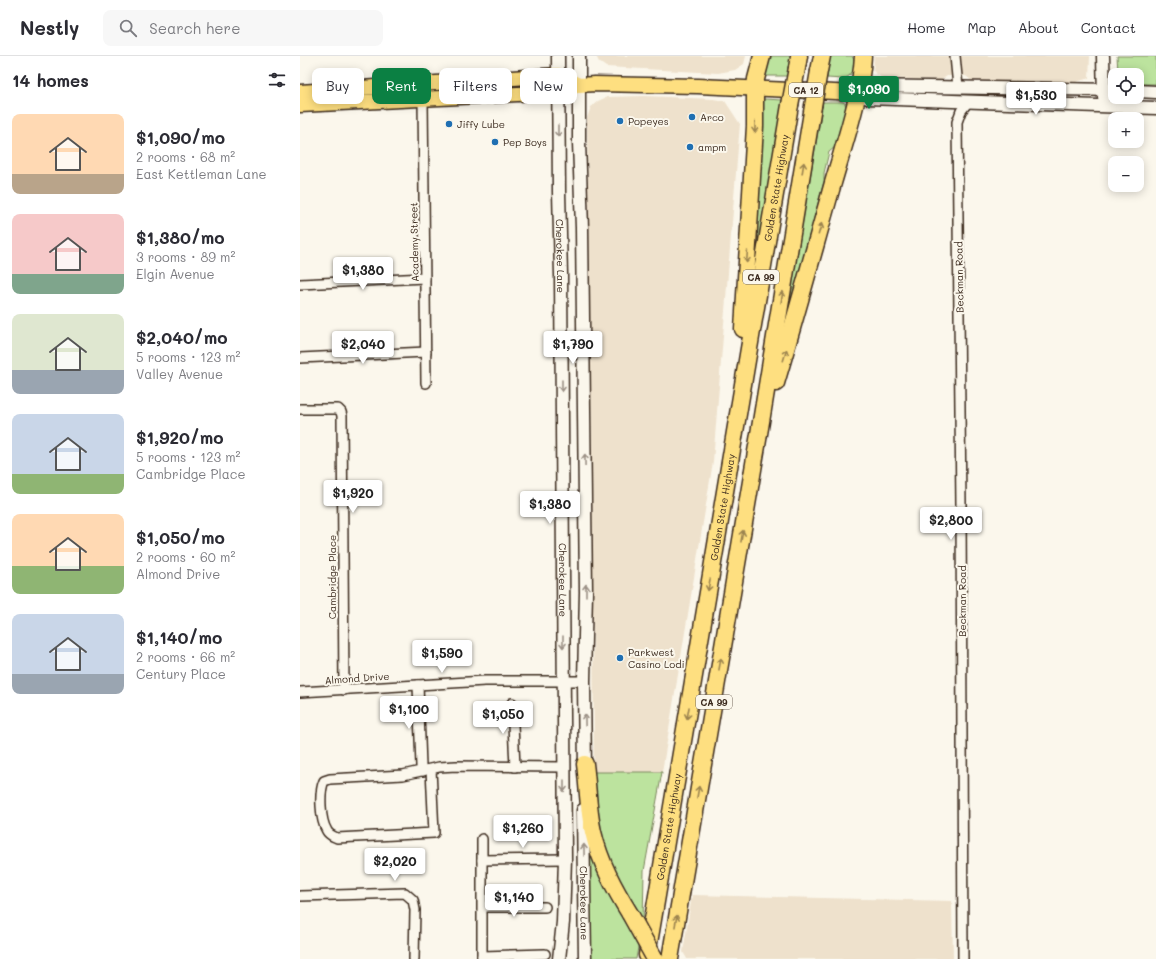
<!DOCTYPE html>
<html lang="en">
<head>
<meta charset="utf-8">
<style>
  body { margin:0; font-family:Mali,sans-serif; background:#f7f7f7; color:#2b2b33; height:100vh; display:flex; flex-direction:column; font-size:15px; white-space:nowrap }
  * { box-sizing:border-box; margin:0 }
  p { font-size:13px; color:#7c7c81 }
  .icon { flex:none; width:22px; height:22px; fill:none; stroke:currentColor; stroke-width:2; stroke-linecap:round; stroke-linejoin:round }
  .map { position:relative; flex:1; overflow:hidden }
  .panel { display:flex; flex-direction:column; background:#fff; width:300px }
  .panel>* { flex:none }
  .banner { position:absolute; left:12px; top:12px; width:380px; height:36px; display:flex; gap:8px }
  .buttons { position:absolute; left:808px; top:12px; display:grid; gap:8px }
  .buttons a { display:grid; place-items:center; width:36px; height:36px; border-radius:8px; background:#fff; box-shadow:0 2px 10px #0003; font-size:20px }
  .price { position:absolute; translate:-50% -34px; padding:0 9px; border-radius:4px; background:#fff; color:#222; font-size:13px; line-height:26px; filter:drop-shadow(0 1px 2px #0008) }
  .price::after { content:''; position:absolute; left:50%; top:24px; width:12px; height:9px; margin-left:-6px; background:inherit; clip-path:polygon(0 0,100% 0,50% 100%) }
  .price.current { background:#0b8043; color:#fff }
  ul { padding:0; list-style:none }
  li { display:flex; align-items:center; gap:12px; height:100px; padding:0 12px }
  li span { display:grid; place-items:center; flex:none; width:112px; height:80px; border-radius:8px; color:#555 }
  li>.icon { margin-inline-start:auto }
  span .icon { width:48px; height:48px; fill:#fffc; stroke-width:1 }
  li b { font-size:17px }
  h2 { display:flex; justify-content:space-between; align-items:center; height:48px; padding:0 12px; font-size:17px }
  .chip { padding:0 14px; border-radius:8px; background:#fff; box-shadow:0 2px 10px #0003; font-size:14px; line-height:36px }
  .chip.current { background:#0b8043; color:#fff }
  header { display:flex; align-items:center; gap:24px; box-sizing:border-box; height:56px; padding:0 20px; background:#fff; border-bottom:1px solid #e1e1e2 }
  header strong { font-size:19px }
  nav { display:flex; gap:22px; margin-inline-start:auto; font-size:14px }
  .search { width:280px; height:36px; background:#f7f7f7; display:flex; align-items:center; gap:10px; box-sizing:border-box; padding:0 14px; border-radius:8px; color:#7c7c81; font-size:15px }
  main { display:flex; flex:1; min-height:0 }
  .map>svg:first-child { display:block }
</style>
</head>
<body>
<header>
<strong>Nestly</strong>
<div class="search"><svg class="icon" aria-label="search" viewBox="0 0 24 24"><circle cx="10" cy="10" r="6"/><path d="M15 15l6 6"/></svg>Search here</div>
<nav><a>Home</a><a>Map</a><a>About</a><a>Contact</a></nav>
</header>
<main>
<section class="panel">
<h2>14 homes<svg class="icon" aria-label="filters" viewBox="0 0 24 24"><path d="M4 7h16M4 17h16"/><circle cx="9" cy="7" r="2"/><circle cx="15" cy="17" r="2"/></svg></h2>
<ul>
<li><span style="background:linear-gradient(#ffd9b3 75%,#b9a48a 0)"><svg class="icon" aria-label="home" viewBox="0 0 24 24"><path d="M3 11l9-7 9 7M6 9v11h12V9"/></svg></span><div><b>$1,090/mo</b><p>2 rooms · 68 m²</p><p>East Kettleman Lane</p></div></li>
<li><span style="background:linear-gradient(#f6c9c9 75%,#7fa58c 0)"><svg class="icon" aria-label="home" viewBox="0 0 24 24"><path d="M3 11l9-7 9 7M6 9v11h12V9"/></svg></span><div><b>$1,380/mo</b><p>3 rooms · 89 m²</p><p>Elgin Avenue</p></div></li>
<li><span style="background:linear-gradient(#dfe7d0 70%,#9aa5b1 0)"><svg class="icon" aria-label="home" viewBox="0 0 24 24"><path d="M3 11l9-7 9 7M6 9v11h12V9"/></svg></span><div><b>$2,040/mo</b><p>5 rooms · 123 m²</p><p>Valley Avenue</p></div></li>
<li><span style="background:linear-gradient(#c9d6e8 75%,#8fb573 0)"><svg class="icon" aria-label="home" viewBox="0 0 24 24"><path d="M3 11l9-7 9 7M6 9v11h12V9"/></svg></span><div><b>$1,920/mo</b><p>5 rooms · 123 m²</p><p>Cambridge Place</p></div></li>
<li><span style="background:linear-gradient(#ffd9b3 65%,#8fb573 0)"><svg class="icon" aria-label="home" viewBox="0 0 24 24"><path d="M3 11l9-7 9 7M6 9v11h12V9"/></svg></span><div><b>$1,050/mo</b><p>2 rooms · 60 m²</p><p>Almond Drive</p></div></li>
<li><span style="background:linear-gradient(#c9d6e8 75%,#9aa5b1 0)"><svg class="icon" aria-label="home" viewBox="0 0 24 24"><path d="M3 11l9-7 9 7M6 9v11h12V9"/></svg></span><div><b>$1,140/mo</b><p>2 rooms · 66 m²</p><p>Century Place</p></div></li>
</ul>
</section>
<div class="map">
<svg width="856" height="903" viewBox="0 0 856 903">
  <rect width="100%" height="100%" fill="#fbf7ec"/>
  <filter id="ink" filterUnits="userSpaceOnUse"><feTurbulence type="fractalNoise" baseFrequency=".025" numOctaves="2"/><feDisplacementMap in="SourceGraphic" scale="8" xChannelSelector="R" yChannelSelector="G"/><feConvolveMatrix kernelMatrix="1 2 1 2 8 2 1 2 1" color-interpolation-filters="sRGB"/></filter>
  <g filter="url(#ink)">
    <!-- built -->
    <g fill="#eee1cc">
      <path d="M 296,0 L 446,0 L 444,8 L 435,14 L 418,17 L 306,11 L 299,6 Z"/>
      <path d="M 574,0 L 790,0 L 789,22 L 770,28 L 672,25 L 666,20 L 647,20 L 641,24 L 582,22 L 573,15 Z"/>
      <path d="M 344,40 L 413,43 L 425,45 L 440,68 L 437,104 L 413,406 L 362,716 L 294,716 L 292,403 L 287,62 L 291,51 L 298,45 L 307,41 Z"/>
      <path d="M 392,839 L 652,845 L 653,903 L 387,903 L 383,896 Z"/>
    </g>
    <!-- green -->
    <g fill="#bce39e" stroke="#7c865e">
      <path d="M 467,0 L 491,0 L 488,20 L 466,20 L 464,17 Z"/>
      <path d="M 530,0 L 552,0 L 555,6 L 553,15 L 549,20 L 543,23 L 527,22 Z"/>
      <path d="M 817,0 L 856,0 L 856,28 L 837,28 L 837,19 L 822,19 L 818,16 Z"/>
      <path d="M 464,43 L 483,44 L 453,223 L 460,45 Z"/>
      <path d="M 523,46 L 542,46 L 545,47 L 546,52 L 535,91 L 529,96 L 524,117 L 524,125 L 503,203 L 491,259 L 487,258 Z"/>
      <path d="M 294,716 L 362,716 L 344,815 L 343,868 L 310,807 L 296,761 Z"/>
      <path d="M 288,794 L 291,794 L 312,843 L 338,891 L 336,903 L 290,903 Z"/>
    </g>
    <g fill="none" stroke-linecap="round" stroke-linejoin="round">
      <defs>
        <g id="street">
          <path d="M 655,0 L 658,31"/>
          <path d="M 123,44 L 126,327"/>
          <path d="M 0,228 L 125,222"/>
          <path d="M 0,302 L 126,296"/>
          <path d="M 0,353 L 38,353 L 41,356 L 42,360 L 44,634"/>
          <path d="M 118,629 L 121,710 L 123,715"/>
          <path d="M 0,636 L 185,625 L 284,625"/>
          <path d="M 212,647 L 215,711"/>
          <path d="M 131,713 L 134,777 L 37,782 C 33,780 29,779 27,775 C 20,764 19,736 24,725 L 30,723 L 103,719 L 139,711 L 156,710 L 264,711"/>
          <path d="M 182,783 L 182,903"/>
          <path d="M 182,804 L 265,803"/>
          <path d="M 0,840 L 105,837 L 113,844 L 115,854 L 114,903"/>
          <path d="M 183,851 L 245,851"/>
          <path d="M 182,900 L 245,898"/>
          <path d="M 663,903 L 661,450 L 657,66 L 661,55 L 668,46"/>
        </g>
        <g id="secondary">
          <path id="s1" d="M 258,0 L 259,136 L 261,219 L 265,803 L 263,866 L 259,903"/>
          <path d="M 279,0 L 279,86 L 282,172 L 286,536 L 284,625 L 285,716"/>
          <path d="M 803,0 L 804,41"/>
          <path d="M 815,34 L 565,30 L 557,37 L 568,42 L 856,52"/>
          <path d="M 837,35 L 856,36"/>
          <path id="s2" d="M 283,754 L 285,903"/>
        </g>
        <g id="primary">
          <path d="M 0,36 L 258,19 L 279,29"/>
          <path d="M 0,49 L 258,36 L 279,29 L 295,28 L 398,30 L 557,37"/>
        </g>
        <g id="highway">
          <path d="M 497,12 L 499,0"/>
          <path d="M 519,15 L 522,0"/>
          <path d="M 443,273 L 455,70 L 455,32 L 456,23 L 462,0"/>
          <path d="M 476,327 C 496,260 514,194 533,127 C 544,88 561,40 563,0"/>
          <path d="M 285,708 C 288,731 288,754 293,776 C 300,806 314,832 330,858"/>
          <path id="s3" d="M 347,899 L 490,49"/>
          <path d="M 370,903 L 457,390 L 513,50"/>
        </g>
      </defs>
      <!-- street casing -->
      <use href="#street" stroke="#3b2a1e" stroke-width="12"/>
      <!-- secondary casing -->
      <use href="#secondary" stroke="#3b2a1e" stroke-width="15"/>
      <!-- primary casing -->
      <use href="#primary" stroke="#3b2a1e" stroke-width="17"/>
      <!-- highway casing -->
      <use href="#highway" stroke="#3b2a1e" stroke-width="19"/>
      <!-- street -->
      <use href="#street" stroke="#fbf7ec" stroke-width="9"/>
      <!-- secondary -->
      <use href="#secondary" stroke="#fbf7ec" stroke-width="12"/>
      <!-- primary -->
      <use href="#primary" stroke="#fedf80" stroke-width="14"/>
      <!-- highway -->
      <use href="#highway" stroke="#fedf80" stroke-width="16"/>
      <defs>
        <g id="highway-bridge">
          <path d="M 490,49 L 497,12"/>
          <path d="M 513,50 L 519,15"/>
          <path d="M 330,858 L 355,903"/>
        </g>
      </defs>
      <!-- highway-bridge casing -->
      <use href="#highway-bridge" stroke="#3b2a1e" stroke-width="19" stroke-linecap="butt"/>
      <!-- highway-bridge -->
      <use href="#highway-bridge" stroke="#fedf80" stroke-width="16"/>
    </g>
    <!-- one-way arrows -->
    <defs><path id="oneway-shaft" d="M-6 0H5M1.5-3L5.5 0L1.5 3" fill="none" stroke-width="1.6" stroke-linecap="round" stroke-linejoin="round"/></defs>
    <g stroke="#9c844f">
      <use href="#oneway-shaft" transform="translate(455 71) rotate(92)"/>
      <use href="#oneway-shaft" transform="translate(503 112) rotate(-81)"/>
      <use href="#oneway-shaft" transform="translate(520 173) rotate(-74)"/>
      <use href="#oneway-shaft" transform="translate(447 201) rotate(94)"/>
      <use href="#oneway-shaft" transform="translate(482 241) rotate(-81)"/>
      <use href="#oneway-shaft" transform="translate(485 299) rotate(-73)"/>
      <use href="#oneway-shaft" transform="translate(442 480) rotate(-80)"/>
      <use href="#oneway-shaft" transform="translate(409 529) rotate(100)"/>
      <use href="#oneway-shaft" transform="translate(420 608) rotate(-80)"/>
      <use href="#oneway-shaft" transform="translate(388 657) rotate(100)"/>
      <use href="#oneway-shaft" transform="translate(398 736) rotate(-80)"/>
      <use href="#oneway-shaft" transform="translate(376 865) rotate(-80)"/>
    </g>
    <g stroke="#9b9085">
      <use href="#oneway-shaft" transform="translate(258 75) rotate(90)"/>
      <use href="#oneway-shaft" transform="translate(262 330) rotate(90)"/>
      <use href="#oneway-shaft" transform="translate(285 404) rotate(-91)"/>
      <use href="#oneway-shaft" transform="translate(286 534) rotate(-90)"/>
      <use href="#oneway-shaft" transform="translate(263 586) rotate(90)"/>
      <use href="#oneway-shaft" transform="translate(285 664) rotate(-91)"/>
      <use href="#oneway-shaft" transform="translate(264 730) rotate(90)"/>
      <use href="#oneway-shaft" transform="translate(284 794) rotate(-91)"/>
    </g>
  </g>
  <!-- markers -->
  <g fill="#1f6fb2" stroke="#fbf7ec" stroke-width="1.5">
    <circle cx="392" cy="61" r="4"/>
    <circle cx="320" cy="65" r="4"/>
    <circle cx="149" cy="68" r="4"/>
    <circle cx="195" cy="86" r="4"/>
    <circle cx="390" cy="91" r="4"/>
    <circle cx="320" cy="602" r="4"/>
  </g>
  <g text-anchor="middle" dominant-baseline="central" stroke-width="4" stroke-linejoin="round" paint-order="stroke">
    <!-- shield labels -->
    <g fill="#fbf7ec" stroke="#75685c" stroke-width="1">
      <rect x="489" y="27" width="34" height="14" rx="3"/>
      <rect x="443" y="214" width="36" height="14" rx="3"/>
      <rect x="396" y="639" width="36" height="14" rx="3"/>
    </g>
    <g font-size="9" font-weight="bold" fill="#3b2a1e">
      <text x="506" y="34">CA 12</text>
      <text x="461" y="221">CA 99</text>
      <text x="414" y="646">CA 99</text>
    </g>
    <!-- poi labels -->
    <g font-size="10" fill="#3b2a1e" stroke="#fbf7ec" text-anchor="start">
      <text x="400" y="61">Arco</text>
      <text x="328" y="65">Popeyes</text>
      <text x="157" y="68">Jiffy Lube</text>
      <text x="203" y="86">Pep Boys</text>
      <text x="398" y="91">ampm</text>
      <text x="328" y="596">Parkwest<tspan x="328" dy="12">Casino Lodi</tspan></text>
    </g>
    <!-- street labels -->
    <g font-size="10" fill="#3b2a1e" stroke="#fbf7ec">
      <text stroke="none"><textPath href="#s3" startOffset="778">Golden State Highway</textPath></text>
      <text transform="translate(114 186) rotate(-91)">Academy Street</text>
      <text stroke="none"><textPath href="#s1" startOffset="200">Cherokee Lane</textPath></text>
      <text transform="translate(659 221) rotate(-91)">Beckman Road</text>
      <text stroke="none"><textPath href="#s3" startOffset="454">Golden State Highway</textPath></text>
      <text transform="translate(32 521) rotate(-90)">Cambridge Place</text>
      <text stroke="none"><textPath href="#s1" startOffset="524">Cherokee Lane</textPath></text>
      <text transform="translate(662 545) rotate(-90)">Beckman Road</text>
      <text transform="translate(57 622) rotate(-4)">Almond Drive</text>
      <text stroke="none"><textPath href="#s3" startOffset="130">Golden State Highway</textPath></text>
      <text stroke="none"><textPath href="#s2" startOffset="93">Cherokee Lane</textPath></text>
    </g>
  </g>
</svg>
<div class="buttons">
<a><svg class="icon" aria-label="locate" viewBox="0 0 24 24"><circle cx="12" cy="12" r="6"/><path d="M12 2v4M12 18v4M2 12h4M18 12h4"/></svg></a>
<a>+</a>
<a>−</a>
</div>
<b class="price current" style="left:569px;top:54px">$1,090</b>
<b class="price" style="left:736px;top:60px">$1,530</b>
<b class="price" style="left:63px;top:235px">$1,380</b>
<b class="price" style="left:63px;top:309px">$2,040</b>
<b class="price" style="left:273px;top:309px">$1,790</b>
<b class="price" style="left:53px;top:458px">$1,920</b>
<b class="price" style="left:250px;top:469px">$1,380</b>
<b class="price" style="left:651px;top:485px">$2,800</b>
<b class="price" style="left:142px;top:618px">$1,590</b>
<b class="price" style="left:109px;top:674px">$1,100</b>
<b class="price" style="left:203px;top:679px">$1,050</b>
<b class="price" style="left:223px;top:793px">$1,260</b>
<b class="price" style="left:95px;top:826px">$2,020</b>
<b class="price" style="left:214px;top:862px">$1,140</b>
<div class="banner">
<a class="chip">Buy</a>
<a class="chip current">Rent</a>
<a class="chip">Filters</a>
<a class="chip">New</a>
</div>
</div>
</main>
</body>
</html>
